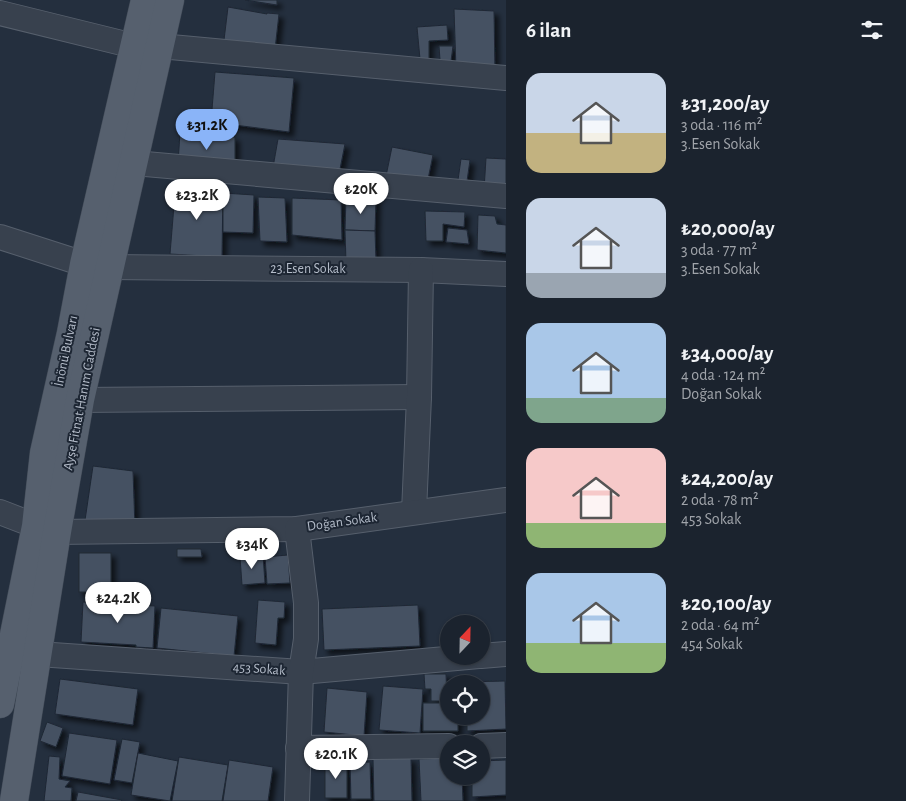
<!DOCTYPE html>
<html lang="tr">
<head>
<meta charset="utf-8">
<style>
  body { margin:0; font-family:"Alegreya Sans",sans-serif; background:#242b36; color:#f1f3f6; height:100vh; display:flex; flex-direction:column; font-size:19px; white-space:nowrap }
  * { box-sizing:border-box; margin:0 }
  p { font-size:16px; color:#a0a4aa }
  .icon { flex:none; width:28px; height:28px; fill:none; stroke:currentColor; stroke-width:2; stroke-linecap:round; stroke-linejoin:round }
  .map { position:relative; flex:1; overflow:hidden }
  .details { display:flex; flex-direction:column; background:#1b232e; width:400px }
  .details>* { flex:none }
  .needle { width:32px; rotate:22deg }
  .buttons { position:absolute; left:440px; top:615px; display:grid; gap:10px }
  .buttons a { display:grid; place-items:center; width:50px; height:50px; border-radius:50%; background:#1b232e; box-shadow:0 1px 4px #0004,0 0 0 1px #39404a; font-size:25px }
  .price { position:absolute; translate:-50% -42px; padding:0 11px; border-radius:18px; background:#fff; color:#222; font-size:16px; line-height:32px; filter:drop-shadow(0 1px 2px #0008) }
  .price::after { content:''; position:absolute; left:50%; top:30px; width:15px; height:11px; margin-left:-8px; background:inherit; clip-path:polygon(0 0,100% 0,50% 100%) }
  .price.selected { background:#8ab4f8; color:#111 }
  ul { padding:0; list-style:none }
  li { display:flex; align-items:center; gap:15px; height:125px; padding:0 20px }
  li span { display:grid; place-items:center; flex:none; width:140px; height:100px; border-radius:15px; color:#555 }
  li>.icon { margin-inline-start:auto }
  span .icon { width:60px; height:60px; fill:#fffc; stroke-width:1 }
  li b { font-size:21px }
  h2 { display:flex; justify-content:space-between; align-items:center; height:60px; padding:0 20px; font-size:21px }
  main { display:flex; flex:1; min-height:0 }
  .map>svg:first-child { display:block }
</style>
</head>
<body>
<main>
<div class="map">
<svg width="506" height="801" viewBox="0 0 506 801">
  <defs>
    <filter id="shadow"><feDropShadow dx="4.5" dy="4.5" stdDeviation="2.5" flood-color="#0009"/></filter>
  </defs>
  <rect width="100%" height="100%" fill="#242f3e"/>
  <!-- building -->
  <g fill="#455162" stroke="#1f2835" filter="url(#shadow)">
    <path d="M 245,0 L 277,0 L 277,5 Z"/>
    <path d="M 228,7 L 267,14 L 267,13 L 279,14 L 275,49 L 224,40 Z"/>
    <path d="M 454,9 L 494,11 L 495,73 L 456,69 Z"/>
    <path d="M 447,25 L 448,40 L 429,41 L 429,60 L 420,59 L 417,27 Z"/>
    <path d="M 439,46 L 453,46 L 451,61 L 440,60 Z"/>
    <path d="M 215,72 L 294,78 L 289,132 L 211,122 Z"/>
    <path d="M 180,133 L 235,137 L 235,169 L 178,163 Z"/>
    <path d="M 278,139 L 345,144 L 338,179 L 272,173 Z"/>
    <path d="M 392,147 L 433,155 L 427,184 L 386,176 Z"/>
    <path d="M 486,158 L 506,159 L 506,192 L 484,190 Z"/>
    <path d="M 461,159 L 470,160 L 466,188 L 457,187 Z"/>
    <path d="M 176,181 L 223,188 L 222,257 L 170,254 Z"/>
    <path d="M 223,193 L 254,195 L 253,233 L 223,232 Z"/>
    <path d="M 258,197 L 285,198 L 287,242 L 260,241 Z"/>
    <path d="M 292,198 L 341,200 L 342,240 L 292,235 Z"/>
    <path d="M 346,198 L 376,199 L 375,231 L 345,230 Z"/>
    <path d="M 425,211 L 465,212 L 464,227 L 443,224 L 443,241 L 426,241 Z"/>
    <path d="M 478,215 L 495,216 L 497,224 L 506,225 L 506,253 L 477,250 Z"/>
    <path d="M 448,228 L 467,230 L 469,244 L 446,242 Z"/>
    <path d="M 345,230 L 375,231 L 376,261 L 346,263 Z"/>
    <path d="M 93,466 L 133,471 L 135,528 L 84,527 Z"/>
    <path d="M 177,549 L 201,549 L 202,557 L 177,557 Z"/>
    <rect x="79" y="553" width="32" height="39"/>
    <path d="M 263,555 L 265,583 L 242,585 L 240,557 Z"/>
    <path d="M 288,555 L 290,583 L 267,584 L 265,557 Z"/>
    <path d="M 258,600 L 285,602 L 284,618 L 278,618 L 276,645 L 255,643 Z"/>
    <path d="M 83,602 L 155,606 L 153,648 L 136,647 L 136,645 L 81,642 Z"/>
    <path d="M 418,605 L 420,646 L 324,650 L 322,609 Z"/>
    <path d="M 161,608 L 238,616 L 234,656 L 157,648 Z"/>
    <path d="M 424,674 L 446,674 L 447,701 L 431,701 L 431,689 L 425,689 Z"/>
    <path d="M 60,679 L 138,689 L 133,725 L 55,714 Z"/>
    <path d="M 505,681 L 506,729 L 467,731 L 467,716 L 481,716 L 481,684 L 466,684 L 466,682 Z"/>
    <path d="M 383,686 L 423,689 L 420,733 L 379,730 Z"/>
    <path d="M 327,688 L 367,692 L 364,736 L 324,732 Z"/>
    <path d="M 423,703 L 449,703 L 449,716 L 458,716 L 458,731 L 423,731 Z"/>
    <path d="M 47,722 L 63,728 L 56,747 L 40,741 Z"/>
    <path d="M 69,733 L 117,740 L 110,784 L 62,776 Z"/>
    <path d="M 122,739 L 140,742 L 132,783 L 114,780 Z"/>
    <path d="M 138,753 L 178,761 L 170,801 L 131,795 Z"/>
    <path d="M 49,756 L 60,757 L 59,779 L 70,781 L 65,787 L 72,788 L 71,801 L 44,801 Z"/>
    <path d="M 179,757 L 228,765 L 222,801 L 172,801 Z"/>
    <path d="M 411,758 L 412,801 L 374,801 L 373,759 Z"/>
    <path d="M 449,758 L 449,776 L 462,776 L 463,801 L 421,801 L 419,759 Z"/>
    <path d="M 229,760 L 273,767 L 268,801 L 223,801 Z"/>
    <path d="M 506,760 L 506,795 L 472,797 L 472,776 L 481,776 L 481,761 Z"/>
    <path d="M 370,762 L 371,799 L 351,799 L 350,763 Z"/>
    <rect x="325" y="763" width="22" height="35"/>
    <path d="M 78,792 L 122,800 L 121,801 L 76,801 Z"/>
  </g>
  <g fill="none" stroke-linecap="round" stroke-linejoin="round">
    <defs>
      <g id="minor">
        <path d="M 0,13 L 134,46"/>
        <path d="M 160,46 L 506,78"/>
        <path d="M 134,163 L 506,196"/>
        <path d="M 0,237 L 84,264"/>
        <path d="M 110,267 L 421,270 L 506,274"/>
        <path d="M 80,400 L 419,397"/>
        <path d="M 0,512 L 36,526"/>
        <path d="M 414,512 L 419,397 L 421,270"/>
        <path d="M 57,532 L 297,529 L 506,500"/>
        <path d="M 38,654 L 301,672 L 479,656"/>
        <path d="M 481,656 L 506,654"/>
        <path d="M 481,746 L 506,745"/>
        <path d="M 298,748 L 449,746"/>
        <path d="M 297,801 L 301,672 L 306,639 L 306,603 L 297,529"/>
      </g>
      <g id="major">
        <path d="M 0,704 L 36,526 L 44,453 L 71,333 L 84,264 L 145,0"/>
        <path d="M 14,801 L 57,532 L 80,400 L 170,0"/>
      </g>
    </defs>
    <!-- minor casing -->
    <use href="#minor" stroke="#565f6c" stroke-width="26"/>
    <!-- major casing -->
    <use href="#major" stroke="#414a57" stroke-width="29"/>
    <!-- minor -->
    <use href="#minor" stroke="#38414e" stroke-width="24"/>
    <!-- major -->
    <use href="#major" stroke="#56606e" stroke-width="28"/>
  </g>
  <g text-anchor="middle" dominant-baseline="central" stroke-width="4" stroke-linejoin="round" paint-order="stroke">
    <!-- street labels -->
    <g font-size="14" fill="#b4bcc9" stroke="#1d2633">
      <text x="308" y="269">23.Esen Sokak</text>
      <text transform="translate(66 351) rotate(-78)">İnönü Bulvarı</text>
      <text transform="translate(82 399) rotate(-79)">Ayşe Fitnat Hanım Caddesi</text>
      <text transform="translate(342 522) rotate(-8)">Doğan Sokak</text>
      <text transform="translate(259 669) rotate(4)">453 Sokak</text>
    </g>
  </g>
</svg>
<div class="buttons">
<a><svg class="needle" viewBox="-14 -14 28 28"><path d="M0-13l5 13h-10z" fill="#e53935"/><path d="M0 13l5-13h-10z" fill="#a0a4aa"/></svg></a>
<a><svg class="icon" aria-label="locate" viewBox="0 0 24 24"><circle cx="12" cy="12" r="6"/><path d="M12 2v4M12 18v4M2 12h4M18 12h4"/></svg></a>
<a><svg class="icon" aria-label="layers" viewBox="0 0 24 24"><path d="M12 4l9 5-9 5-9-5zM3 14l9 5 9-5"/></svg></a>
</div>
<b class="price selected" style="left:207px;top:151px">₺31.2K</b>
<b class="price" style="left:361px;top:215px">₺20K</b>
<b class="price" style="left:197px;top:221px">₺23.2K</b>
<b class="price" style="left:252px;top:570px">₺34K</b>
<b class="price" style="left:118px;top:624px">₺24.2K</b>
<b class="price" style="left:336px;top:780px">₺20.1K</b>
</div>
<section class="details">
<h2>6 ilan<svg class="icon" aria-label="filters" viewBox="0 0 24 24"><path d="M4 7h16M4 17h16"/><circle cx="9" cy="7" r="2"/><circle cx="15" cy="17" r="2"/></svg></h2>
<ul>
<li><span style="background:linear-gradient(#c9d6e8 60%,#c2b280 0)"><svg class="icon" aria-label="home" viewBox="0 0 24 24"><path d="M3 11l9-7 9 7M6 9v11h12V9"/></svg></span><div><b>₺31,200/ay</b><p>3 oda · 116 m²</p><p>3.Esen Sokak</p></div></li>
<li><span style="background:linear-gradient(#c9d6e8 75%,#9aa5b1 0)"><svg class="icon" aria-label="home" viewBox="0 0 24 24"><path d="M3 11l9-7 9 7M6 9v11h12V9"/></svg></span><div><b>₺20,000/ay</b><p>3 oda · 77 m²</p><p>3.Esen Sokak</p></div></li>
<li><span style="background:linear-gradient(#a9c7e8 75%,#7fa58c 0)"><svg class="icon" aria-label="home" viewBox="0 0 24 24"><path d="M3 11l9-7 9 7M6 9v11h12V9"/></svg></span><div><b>₺34,000/ay</b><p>4 oda · 124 m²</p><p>Doğan Sokak</p></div></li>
<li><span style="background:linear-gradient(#f6c9c9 75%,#8fb573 0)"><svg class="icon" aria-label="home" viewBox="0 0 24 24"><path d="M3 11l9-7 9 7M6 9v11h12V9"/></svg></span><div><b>₺24,200/ay</b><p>2 oda · 78 m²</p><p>453 Sokak</p></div></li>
<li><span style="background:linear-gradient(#a9c7e8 70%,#8fb573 0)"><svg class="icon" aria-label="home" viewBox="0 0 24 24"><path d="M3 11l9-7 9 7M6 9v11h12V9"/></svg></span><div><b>₺20,100/ay</b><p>2 oda · 64 m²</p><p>454 Sokak</p></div></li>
</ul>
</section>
</main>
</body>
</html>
